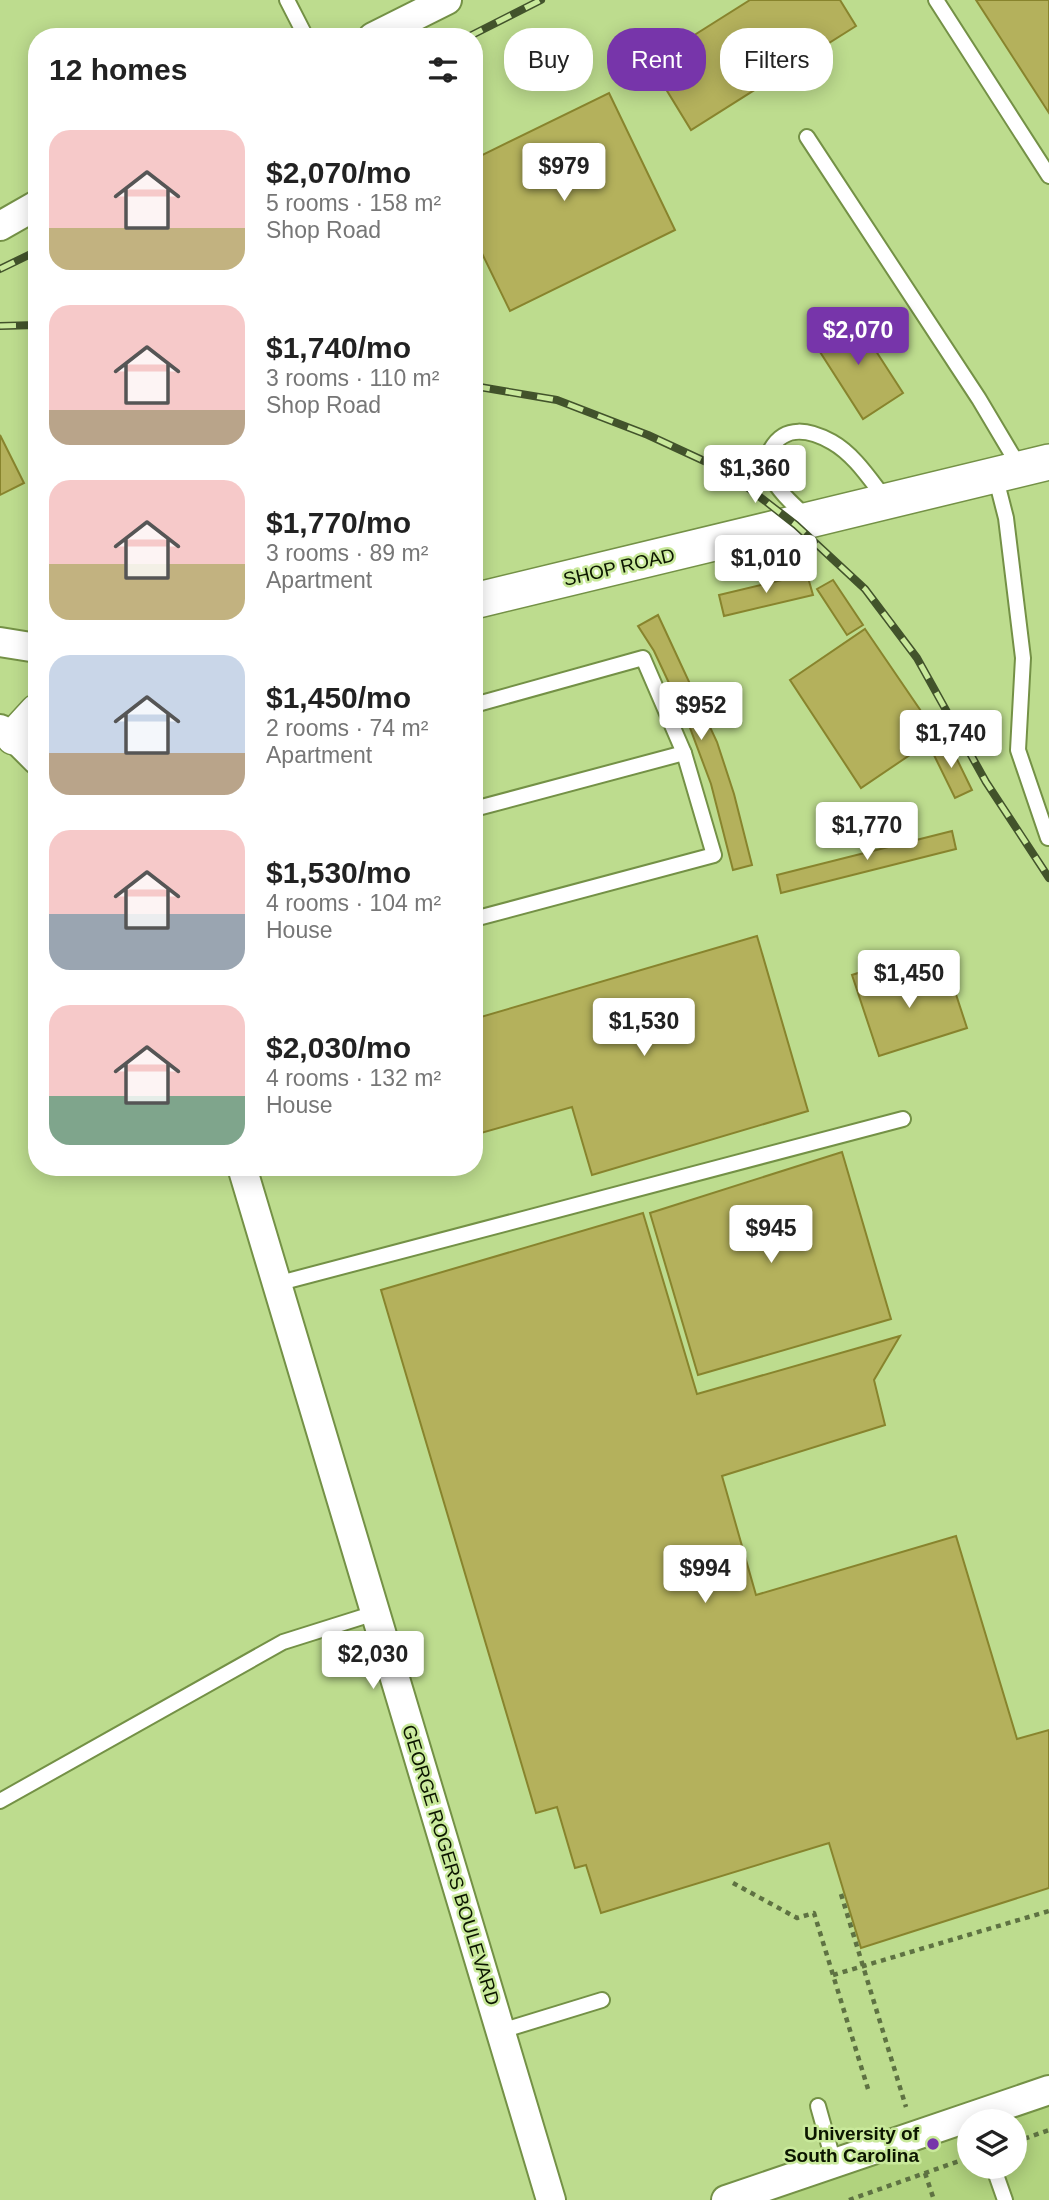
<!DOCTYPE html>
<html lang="en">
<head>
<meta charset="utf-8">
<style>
  body { margin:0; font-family:Arial,sans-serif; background:#f2f2f2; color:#222; height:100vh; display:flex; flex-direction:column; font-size:26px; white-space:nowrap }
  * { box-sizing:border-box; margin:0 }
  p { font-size:23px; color:#767676 }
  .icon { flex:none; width:38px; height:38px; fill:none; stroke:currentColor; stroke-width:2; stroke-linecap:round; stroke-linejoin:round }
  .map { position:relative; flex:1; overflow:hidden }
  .drawer { position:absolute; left:28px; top:28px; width:455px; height:1148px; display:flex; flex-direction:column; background:#fff; border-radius:28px; box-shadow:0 4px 18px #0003 }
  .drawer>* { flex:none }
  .top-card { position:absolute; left:504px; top:28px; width:439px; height:63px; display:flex; gap:14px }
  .tools { position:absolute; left:957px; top:2109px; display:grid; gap:14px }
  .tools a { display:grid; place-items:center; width:70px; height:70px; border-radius:50%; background:#fff; box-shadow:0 4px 18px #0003; font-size:35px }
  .price { position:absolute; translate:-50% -60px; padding:0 16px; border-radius:7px; background:#fff; color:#222; font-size:23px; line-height:46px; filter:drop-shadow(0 2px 4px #0008) }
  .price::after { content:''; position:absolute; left:50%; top:42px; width:21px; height:16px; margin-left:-10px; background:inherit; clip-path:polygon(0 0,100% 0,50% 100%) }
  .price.current { background:#7735aa; color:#fff }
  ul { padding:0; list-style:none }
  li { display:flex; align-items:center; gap:21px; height:175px; padding:0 21px }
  li span { display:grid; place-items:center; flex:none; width:196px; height:140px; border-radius:21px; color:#555 }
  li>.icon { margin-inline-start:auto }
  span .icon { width:84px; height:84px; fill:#fffc; stroke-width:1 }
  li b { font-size:30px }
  h2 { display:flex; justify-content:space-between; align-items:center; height:84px; padding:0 21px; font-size:30px }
  .chip { padding:0 24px; border-radius:28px; background:#fff; box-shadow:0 4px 18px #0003; font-size:24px; line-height:63px }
  .chip.current { background:#7735aa; color:#fff }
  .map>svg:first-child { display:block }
</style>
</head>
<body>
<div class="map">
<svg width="1049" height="2200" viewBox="0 0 1049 2200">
  <rect width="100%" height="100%" fill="#bddc8e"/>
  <!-- built -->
  <path fill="#b1d37e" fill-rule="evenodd" d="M 1049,2093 L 1049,2200 L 731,2200 ZM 970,2121 L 1015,2121 L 1015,2166 L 970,2166 Z"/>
  <!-- building -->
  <g fill="#b4b15c" stroke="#88842d" stroke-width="2">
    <path d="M 750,0 L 840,0 L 856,26 L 691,130 L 650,63 Z"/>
    <path d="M 976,0 L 1049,0 L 1049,113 Z"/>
    <path d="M 609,93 L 675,230 L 510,311 L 474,237 L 474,159 Z"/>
    <path d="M 852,314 L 903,393 L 863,419 L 813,341 Z"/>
    <path d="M 0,435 L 24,483 L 0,495 Z"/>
    <path d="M 807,574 L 813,595 L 724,616 L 719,595 Z"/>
    <path d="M 833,580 L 863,625 L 847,635 L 817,589 Z"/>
    <path d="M 658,615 L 717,742 L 734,794 L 752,865 L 733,870 L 711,784 L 690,728 L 654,651 L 638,626 Z"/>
    <path d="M 865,629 L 938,736 L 861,788 L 790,680 Z"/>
    <path d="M 948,741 L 972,790 L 955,798 L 931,749 Z"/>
    <path d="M 952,831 L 956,849 L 781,893 L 777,875 Z"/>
    <path d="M 757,936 L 808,1111 L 592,1175 L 572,1107 L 474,1135 L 474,1019 Z"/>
    <path d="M 876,967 L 884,991 L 948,970 L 967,1028 L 879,1056 L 852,975 Z"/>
    <path d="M 842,1152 L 891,1319 L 698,1375 L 650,1213 Z"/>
    <path d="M 643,1213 L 697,1394 L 900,1336 L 874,1380 L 885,1425 L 722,1476 L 756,1595 L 956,1536 L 1017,1739 L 1049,1730 L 1049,1888 L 861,1948 L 829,1843 L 601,1913 L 586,1865 L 575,1868 L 557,1807 L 536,1813 L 381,1290 Z"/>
  </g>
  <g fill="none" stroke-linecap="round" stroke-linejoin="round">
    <defs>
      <g id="service">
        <path d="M 287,0 L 306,37"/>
        <path d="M 936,0 L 1049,176"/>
        <path d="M 807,137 L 979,399 L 1020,468"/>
        <path d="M 995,475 L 1006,518 L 1023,658 L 1018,750 L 1048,838"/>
        <path d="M 809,519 C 795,506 778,492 770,474 C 766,467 767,456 771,449 C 785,424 810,430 832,442 C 855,455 871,481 887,501"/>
        <path d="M 474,705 L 643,658 L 684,753 L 714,855 L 474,919"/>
        <path d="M 474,809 L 684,753"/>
        <path d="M 276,1284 L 903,1119"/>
        <path d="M 0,1801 L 283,1642 L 375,1613"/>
        <path d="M 501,2031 L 602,2000"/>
        <path d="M 818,2106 L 834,2163"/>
        <path d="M 993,2166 L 1005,2200"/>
      </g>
      <g id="minor">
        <path d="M 373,37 L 447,0"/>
        <path d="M 0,226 L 37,205"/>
        <path d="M 0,642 L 37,648"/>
        <path d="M 0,729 L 14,737 L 37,760"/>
        <path d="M 242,1167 L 551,2200"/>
        <path d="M 726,2200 L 1049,2090"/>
      </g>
      <g id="tertiary">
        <path d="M 474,601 L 1049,462"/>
        <path d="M 14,737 L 37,712"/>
      </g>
    </defs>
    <!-- service casing -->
    <use href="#service" stroke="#749146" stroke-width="18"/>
    <!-- minor casing -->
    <use href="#minor" stroke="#749146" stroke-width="32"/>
    <!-- tertiary casing -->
    <use href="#tertiary" stroke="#749146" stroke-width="38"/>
    <!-- path -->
    <g stroke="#5e7242" stroke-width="4.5" stroke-dasharray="5 5" stroke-linecap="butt">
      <path d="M 733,1883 L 797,1918 L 814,1913 L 868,2089"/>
      <path d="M 841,1894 L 906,2107"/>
      <path d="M 833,1975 L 1049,1911"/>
      <path d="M 1015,2142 L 1049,2130"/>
      <path d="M 925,2173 L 934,2200"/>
      <path d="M 849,2200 L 962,2160"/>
    </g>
    <!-- service -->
    <use href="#service" stroke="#fff" stroke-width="14"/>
    <!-- minor -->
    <use href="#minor" stroke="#fff" stroke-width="28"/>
    <!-- tertiary -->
    <use href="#tertiary" stroke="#fff" stroke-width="35"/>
    <defs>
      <g id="rail">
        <path d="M 468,37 L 541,0"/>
        <path d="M 0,269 L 37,251"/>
        <path d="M 0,326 L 37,325"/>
        <path d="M 474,386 L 557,400 L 648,435 L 728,472 L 796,525 L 865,589 L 917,658 L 986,782 L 1049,878"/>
      </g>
    </defs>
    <!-- rail casing -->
    <use href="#rail" stroke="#42532b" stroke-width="8"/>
    <!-- rail -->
    <use href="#rail" stroke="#c9e99b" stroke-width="5" stroke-dasharray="16" stroke-linecap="butt"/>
  </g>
  <!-- markers -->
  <circle fill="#7735aa" stroke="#c9e99b" stroke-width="2.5" cx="933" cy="2144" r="7"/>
  <g text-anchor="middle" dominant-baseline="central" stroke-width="5" stroke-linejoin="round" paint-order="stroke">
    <!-- street labels -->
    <g font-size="19" fill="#0c1600" stroke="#c9e99b">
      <text transform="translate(619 567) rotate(-13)">SHOP ROAD</text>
      <text transform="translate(451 1865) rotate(73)">GEORGE ROGERS BOULEVARD</text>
    </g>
    <!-- poi labels -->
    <g font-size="19" font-weight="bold" fill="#0c1600" stroke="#c9e99b" text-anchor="end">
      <text x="919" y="2133">University of<tspan x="919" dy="22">South Carolina</tspan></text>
    </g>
  </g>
</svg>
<div class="tools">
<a><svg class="icon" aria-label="layers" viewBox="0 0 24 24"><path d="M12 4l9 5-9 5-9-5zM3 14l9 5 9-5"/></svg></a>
</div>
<b class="price" style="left:564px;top:203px">$979</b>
<b class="price current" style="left:858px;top:367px">$2,070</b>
<b class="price" style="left:755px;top:505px">$1,360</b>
<b class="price" style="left:766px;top:595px">$1,010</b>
<b class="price" style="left:701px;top:742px">$952</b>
<b class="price" style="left:951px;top:770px">$1,740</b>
<b class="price" style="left:867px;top:862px">$1,770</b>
<b class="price" style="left:909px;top:1010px">$1,450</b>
<b class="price" style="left:644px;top:1058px">$1,530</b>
<b class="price" style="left:771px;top:1265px">$945</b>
<b class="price" style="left:705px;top:1605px">$994</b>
<b class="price" style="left:373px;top:1691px">$2,030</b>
<div class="top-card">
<a class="chip">Buy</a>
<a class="chip current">Rent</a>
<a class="chip">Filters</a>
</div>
<section class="drawer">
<h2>12 homes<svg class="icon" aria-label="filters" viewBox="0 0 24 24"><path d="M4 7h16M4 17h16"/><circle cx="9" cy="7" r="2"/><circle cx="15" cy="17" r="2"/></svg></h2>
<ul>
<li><span style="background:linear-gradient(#f6c9c9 70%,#c2b280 0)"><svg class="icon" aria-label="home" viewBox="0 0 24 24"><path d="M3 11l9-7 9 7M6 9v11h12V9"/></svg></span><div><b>$2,070/mo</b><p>5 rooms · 158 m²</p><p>Shop Road</p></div></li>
<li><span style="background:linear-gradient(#f6c9c9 75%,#b9a48a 0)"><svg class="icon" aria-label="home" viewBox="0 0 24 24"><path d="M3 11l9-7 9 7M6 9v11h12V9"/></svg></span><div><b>$1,740/mo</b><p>3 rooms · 110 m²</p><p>Shop Road</p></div></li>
<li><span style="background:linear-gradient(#f6c9c9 60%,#c2b280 0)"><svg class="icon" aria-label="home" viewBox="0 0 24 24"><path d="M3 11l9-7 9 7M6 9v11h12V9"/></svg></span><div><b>$1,770/mo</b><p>3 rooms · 89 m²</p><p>Apartment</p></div></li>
<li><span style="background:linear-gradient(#c9d6e8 70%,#b9a48a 0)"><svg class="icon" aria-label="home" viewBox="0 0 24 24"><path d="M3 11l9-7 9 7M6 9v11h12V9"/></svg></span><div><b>$1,450/mo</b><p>2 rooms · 74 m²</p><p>Apartment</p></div></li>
<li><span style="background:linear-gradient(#f6c9c9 60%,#9aa5b1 0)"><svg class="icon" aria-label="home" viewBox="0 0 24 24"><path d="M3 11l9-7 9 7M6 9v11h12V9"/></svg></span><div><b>$1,530/mo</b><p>4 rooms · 104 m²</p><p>House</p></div></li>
<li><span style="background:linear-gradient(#f6c9c9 65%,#7fa58c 0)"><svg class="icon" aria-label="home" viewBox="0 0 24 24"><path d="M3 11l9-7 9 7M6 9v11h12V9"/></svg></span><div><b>$2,030/mo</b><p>4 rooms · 132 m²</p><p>House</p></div></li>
</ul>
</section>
</div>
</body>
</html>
